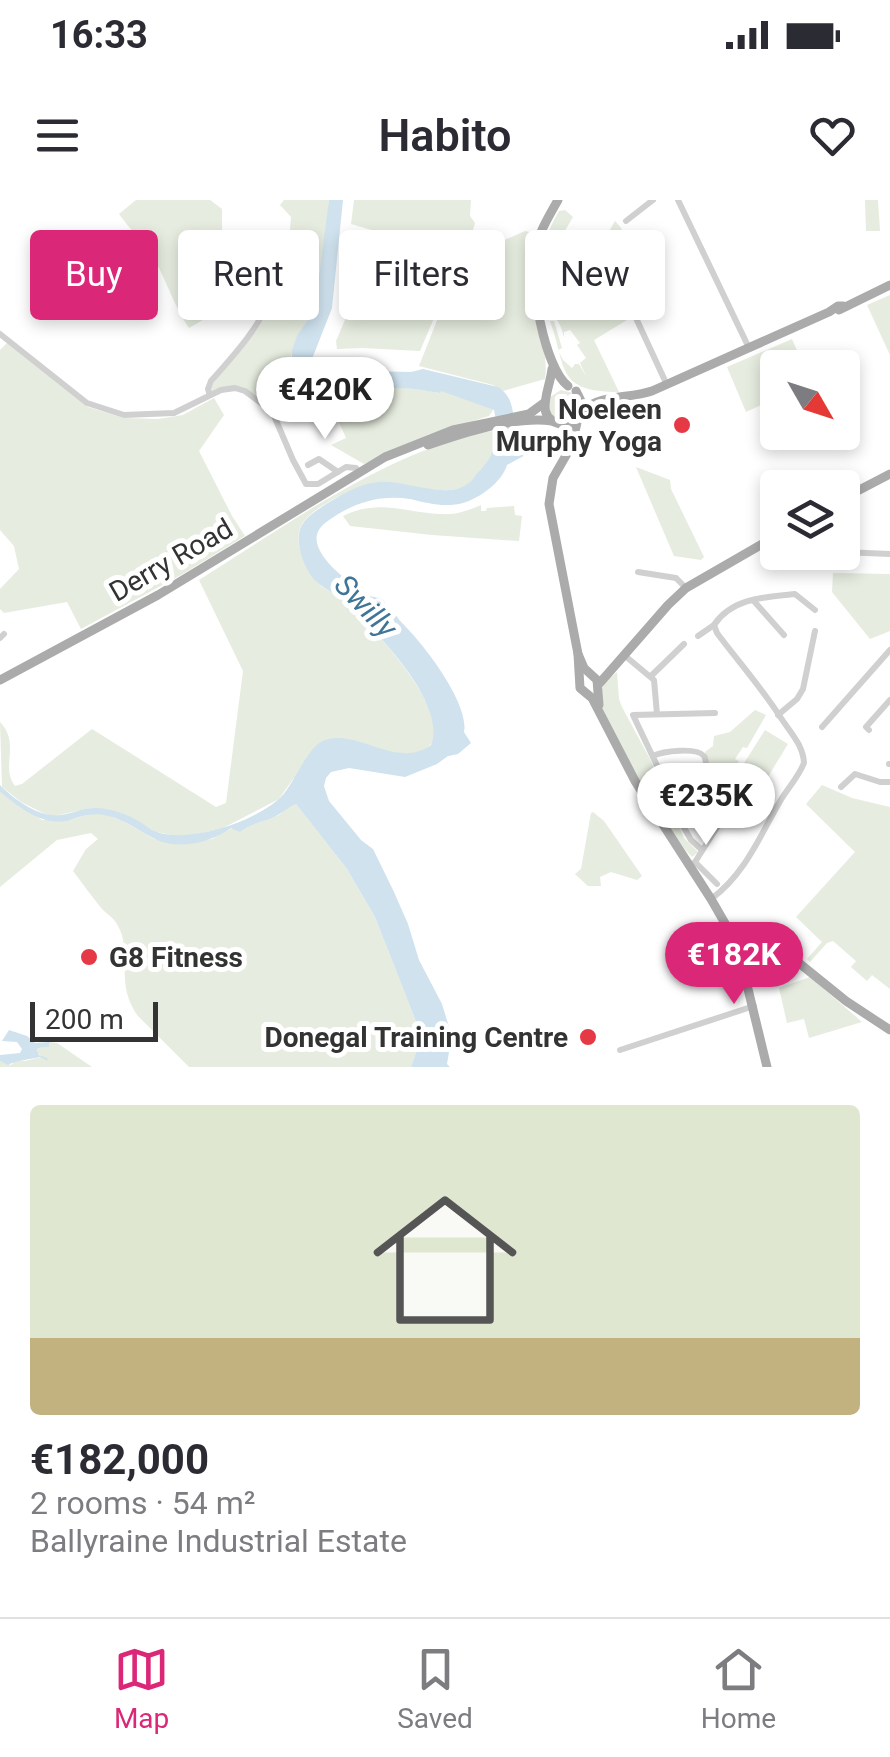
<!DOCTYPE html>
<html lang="en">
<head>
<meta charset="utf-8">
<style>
  body { margin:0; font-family:Roboto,sans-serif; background:#f7f7f7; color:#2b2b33; height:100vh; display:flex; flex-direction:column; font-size:38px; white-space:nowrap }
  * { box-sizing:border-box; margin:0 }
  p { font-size:32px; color:#7c7c81 }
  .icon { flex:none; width:55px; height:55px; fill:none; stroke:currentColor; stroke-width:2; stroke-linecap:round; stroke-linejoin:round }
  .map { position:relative; height:867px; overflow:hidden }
  .drawer { display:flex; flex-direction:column; background:#fff; flex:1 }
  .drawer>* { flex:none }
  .hud { position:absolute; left:30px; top:30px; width:830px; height:90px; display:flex; gap:20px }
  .needle { width:65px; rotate:129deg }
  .buttons { position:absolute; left:760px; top:150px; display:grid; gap:20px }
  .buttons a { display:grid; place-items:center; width:100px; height:100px; border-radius:10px; background:#fff; box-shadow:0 5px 15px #0003; font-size:50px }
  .scale { position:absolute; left:30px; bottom:25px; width:128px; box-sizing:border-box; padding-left:10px; border:5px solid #333; border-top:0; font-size:28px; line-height:35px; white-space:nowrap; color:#333; -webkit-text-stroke:8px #fff; paint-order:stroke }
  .price { position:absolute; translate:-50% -85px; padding:0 22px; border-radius:35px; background:#fff; color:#222; font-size:32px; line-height:65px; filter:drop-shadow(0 2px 5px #0008) }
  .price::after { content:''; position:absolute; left:50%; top:60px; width:30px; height:22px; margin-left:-15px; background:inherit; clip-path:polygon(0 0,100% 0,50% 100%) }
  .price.on { background:#db2777; color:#fff }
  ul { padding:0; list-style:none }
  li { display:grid; align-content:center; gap:20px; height:530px; padding:0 30px }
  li+li { border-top:2px solid #e1e1e2 }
  li span { display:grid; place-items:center; height:310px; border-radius:10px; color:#555 }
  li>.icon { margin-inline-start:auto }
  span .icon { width:180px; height:180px; fill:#fffc; stroke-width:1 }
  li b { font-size:42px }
  .pill { padding:0 35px; border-radius:10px; background:#fff; box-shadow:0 5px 15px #0003; font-size:35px; line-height:90px }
  .pill.on { background:#db2777; color:#fff }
  .status { display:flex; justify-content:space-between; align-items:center; height:70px; padding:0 50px; background:#fff; direction:ltr }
  .status svg { height:28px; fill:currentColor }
  header { display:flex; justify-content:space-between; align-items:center; height:130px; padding:0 30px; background:#fff; font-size:45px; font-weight:600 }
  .tab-bar { display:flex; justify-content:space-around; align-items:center; height:140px; border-top:2px solid #e1e1e2; background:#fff; font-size:28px; color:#7c7c81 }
  .tab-bar a { display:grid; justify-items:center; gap:5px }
  .tab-bar .on { color:#db2777 }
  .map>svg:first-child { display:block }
</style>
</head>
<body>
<div class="status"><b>16:33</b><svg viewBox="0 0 49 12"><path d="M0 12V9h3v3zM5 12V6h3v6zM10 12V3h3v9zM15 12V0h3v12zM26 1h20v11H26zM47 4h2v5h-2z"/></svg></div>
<header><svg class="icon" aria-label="menu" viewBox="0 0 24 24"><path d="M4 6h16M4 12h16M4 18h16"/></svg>Habito<svg class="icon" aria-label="heart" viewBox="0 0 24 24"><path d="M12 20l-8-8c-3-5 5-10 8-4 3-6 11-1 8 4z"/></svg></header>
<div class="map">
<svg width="890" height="867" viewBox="0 0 890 867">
  <rect width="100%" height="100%" fill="#fff"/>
  <!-- green -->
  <g fill="#e6ecdf">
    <path d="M 136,0 L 210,0 L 222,9 L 222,63 L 212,112 L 208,117 L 189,128 C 176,109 169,88 159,68 C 149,49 132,32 119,14 Z"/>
    <path d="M 284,0 L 329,0 C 326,33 324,70 315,102 C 309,123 293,137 291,160 L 354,196 C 376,183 415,188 439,193 L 440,190 L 488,207 L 493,210 L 489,216 L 428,235 L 364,264 L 331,245 L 346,238 L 334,211 L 315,215 L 275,211 C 256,187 240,190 213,193 L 211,189 L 214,182 C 236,155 262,129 276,97 C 287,73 289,43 291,17 L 280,5 Z"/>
    <path d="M 354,0 L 471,0 L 470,16 L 475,23 L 472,33 L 502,41 L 525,31 L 534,33 C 530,49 525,65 526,82 C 529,114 550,147 545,179 L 503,191 L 493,185 L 419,166 L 464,52 L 460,56 L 351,24 Z"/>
    <path d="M 865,0 L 878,0 L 880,31 L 866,31 Z"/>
    <path d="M 565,10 L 573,17 L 549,58 L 558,69 L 575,56 L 577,58 L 608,33 L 615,21 L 622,29 L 604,45 L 637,114 L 594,140 L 619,192 C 555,192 567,167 550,121 L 554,121 L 562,148 L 558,150 L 563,160 L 572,168 L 575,164 L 579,164 L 586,176 L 580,163 L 586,158 L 577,145 L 580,143 L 570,130 L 564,132 L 564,137 C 561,126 558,115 545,114 C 535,73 538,48 559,11 Z"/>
    <path d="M 356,30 L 459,59 L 420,151 L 362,148 L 337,149 L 336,141 L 347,115 Z"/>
    <path d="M 890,95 L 890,155 L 867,105 Z"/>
    <path d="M 792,139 L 804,167 L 778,168 L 777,198 L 746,212 L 727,167 Z"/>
    <path d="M 8,142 L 88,207 L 124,218 L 158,219 L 183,215 L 214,198 L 224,215 L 199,251 L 232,316 L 245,336 L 181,375 L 81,429 L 67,402 L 4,413 L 0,409 L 0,389 L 19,369 L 14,346 L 0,330 L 0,150 Z"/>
    <path d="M 561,190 L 573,193 L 579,204 L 577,214 C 559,226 544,219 550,197 Z"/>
    <path d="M 495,231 C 497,248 490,259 479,271 C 474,277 471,283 463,287 C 443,296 403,283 381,282 C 362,282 312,307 302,324 C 298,330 298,339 299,346 C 301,357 313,378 321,386 C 325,389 330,391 334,394 C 348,404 361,417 373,430 C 390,447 463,532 423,550 C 400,561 365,545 342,539 L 293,579 L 279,599 L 221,629 L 192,635 L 177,636 L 156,632 L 127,615 L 101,609 L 91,608 L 54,616 L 45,614 L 21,602 L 2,587 L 0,522 C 21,544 0,567 15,586 L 22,584 L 92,529 L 216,607 L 226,603 L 243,471 L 199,380 C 274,333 346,281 428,249 C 449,240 472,232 495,231 Z"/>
    <path d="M 636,267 L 670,280 L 671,289 L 704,357 L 701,360 L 674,356 Z"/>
    <path d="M 481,305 L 481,311 L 486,311 L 487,308 L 514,306 L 515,315 L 522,316 L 519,341 L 432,335 L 350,326 L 343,316 C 380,298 405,313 441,314 C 456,315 467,311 481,305 Z"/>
    <path d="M 833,373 L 890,374 L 890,431 L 870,439 L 832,392 Z"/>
    <path d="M 617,472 L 619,499 L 622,507 L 651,561 L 684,638 L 698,652 L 692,657 C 679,644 670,626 660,611 C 643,585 595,521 602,490 C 604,481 612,477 617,472 Z"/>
    <path d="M 755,510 L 766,515 L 747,548 L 743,547 L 735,559 L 739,561 L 730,577 L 709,567 L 705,552 L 713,546 L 714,536 L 730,532 Z"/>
    <path d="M 765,530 L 788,544 L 758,593 L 734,579 Z"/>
    <path d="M 822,585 L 852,598 L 890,607 L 890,789 L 872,775 L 867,781 L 851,767 L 856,761 L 833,741 L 827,743 L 810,762 L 807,759 L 822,742 L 796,717 L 855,652 L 806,604 Z"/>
    <path d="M 0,592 L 42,620 L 69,620 L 91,614 L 103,614 L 121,620 L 154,639 L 176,644 L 212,639 L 232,628 L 243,628 L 279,615 L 290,605 L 296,604 L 347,669 L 375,717 L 417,824 L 419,844 L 411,867 L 189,867 L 138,816 C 114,783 133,753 118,726 C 115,719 107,714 102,709 C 92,697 83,684 73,671 L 86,649 L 98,639 L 91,633 L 57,640 L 0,687 Z"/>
    <path d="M 593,612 L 604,621 L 642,676 L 637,680 L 611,672 L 600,677 L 601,686 L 588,686 L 575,674 L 581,669 L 591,613 Z"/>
    <path d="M 810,777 L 862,822 L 809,838 L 804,819 L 787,823 L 779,788 Z"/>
    <path d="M 49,842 L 57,843 L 92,867 L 0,867 L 0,861 L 11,865 L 16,860 L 25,861 L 42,857 L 38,853 L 37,848 L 48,847 Z"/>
  </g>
  <!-- water -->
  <g fill="#cfe2ee">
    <path d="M 329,0 L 343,0 L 332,108 L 312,159 L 312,165 L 320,174 L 331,177 L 366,171 L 411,172 L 423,169 L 498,187 C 515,198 511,212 517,230 C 519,238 525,246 529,253 L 507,265 C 502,282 480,298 463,303 C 445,308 427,303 410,299 C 378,294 350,304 325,323 C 313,333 315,344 323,356 C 333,371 354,386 369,395 C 373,398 379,397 383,400 C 384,401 399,419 402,423 C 423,443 470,504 464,532 L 471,543 L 458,554 L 448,556 L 437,564 L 405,577 L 349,568 L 331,572 L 326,578 L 324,586 L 329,601 L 361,640 L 373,649 L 394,692 L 408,724 L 419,760 L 442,804 L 449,827 L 451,840 L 447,864 L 450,867 L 411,867 L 419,844 L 417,824 L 375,717 L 347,669 L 296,604 C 290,606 286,610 281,613 C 268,622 251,622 240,632 L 231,628 C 212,642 181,650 157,640 C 140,632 126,620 108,616 C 94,612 83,616 70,620 C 42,627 21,608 0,592 L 0,585 C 13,599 40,618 60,615 C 72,614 83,607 97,608 C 112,609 128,614 140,622 C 147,626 152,631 160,633 C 194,642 256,621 281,597 C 293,585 307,549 321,542 C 354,525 395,571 431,545 C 449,502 367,420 336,396 C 328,389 319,386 312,377 C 304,365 297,349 299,334 C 300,321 313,313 323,306 C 339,296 360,283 379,282 C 403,280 441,297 462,287 C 470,284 474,277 479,271 C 490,259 497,248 495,231 L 498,229 L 494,210 L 441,191 L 440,193 C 421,190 389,184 373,192 L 366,190 L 354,196 L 319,196 L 298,182 L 292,168 L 292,150 L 297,136 L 308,119 L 316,99 Z"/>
    <path d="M 9,830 L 27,836 L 35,843 L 49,842 L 49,847 L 38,848 L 37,850 L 39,855 L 47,858 L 48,861 L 40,857 C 28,860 17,860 8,865 L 0,861 L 0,855 L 20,853 L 22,849 L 17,842 L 2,841 Z"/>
  </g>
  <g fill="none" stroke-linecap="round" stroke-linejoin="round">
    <!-- minor -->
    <g stroke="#d0d0d0" stroke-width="6">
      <path d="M 678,0 L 749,148"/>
      <path d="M 626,21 L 653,0"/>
      <path d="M 635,116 L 667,185"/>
      <path d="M 0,134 L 87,203 L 124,215 L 174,213 L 221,190 L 235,188 L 245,191 L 272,211 L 293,260 L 306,284 L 318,284 L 346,267 L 356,268 L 360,273"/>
      <path d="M 210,195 L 208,189 L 211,181 C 237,152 263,123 276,86"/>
      <path d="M 308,265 L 319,259 L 338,272"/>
      <path d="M 842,352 L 890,354"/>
      <path d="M 638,372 L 676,378 L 686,388"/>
      <path d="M 753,400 L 784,435"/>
      <path d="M 698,436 L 714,425"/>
      <path d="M 0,438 L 4,434"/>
      <path d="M 624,455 L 654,480 L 657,514"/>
      <path d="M 651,476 L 684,444"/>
      <path d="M 778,515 L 797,499 L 803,489 L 815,431"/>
      <path d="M 822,527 L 890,450"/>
      <path d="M 869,530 L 866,527 L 890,500"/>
      <path d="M 653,556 C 663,551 697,547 704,556 C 707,560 706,570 706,573 L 680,614 L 633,515 L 715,513"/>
      <path d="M 889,564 L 890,564"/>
      <path d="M 841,587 L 855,574 L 880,582 L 890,582"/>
      <path d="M 680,614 L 679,619 L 691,640 L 702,650"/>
      <path d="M 695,662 L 740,591"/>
      <path d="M 693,664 L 695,662 L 717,684"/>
      <path d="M 711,699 C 744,675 759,638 779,603 C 787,589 798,578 804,563 C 803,544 789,531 779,515 C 760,486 738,461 717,433 L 714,425 C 732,398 765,397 795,394 L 815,410"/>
      <path d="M 620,850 L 754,806"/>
    </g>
    <!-- major -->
    <g stroke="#ababab" stroke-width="9">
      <path d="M 558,0 C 549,16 539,32 535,51 C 529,80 544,167 568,186"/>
      <path d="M 839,110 L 890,85"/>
      <path d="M 552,169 C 550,191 531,220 565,225 L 578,218 L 583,205 L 576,191"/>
      <path d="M 582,211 C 601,194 628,199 652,191 L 829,112 L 838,106 L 843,106"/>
      <path d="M 578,218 L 572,245 L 553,278 L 549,304 L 578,454 L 584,468 L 597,480 L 599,505"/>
      <path d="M 428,245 C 463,233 514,216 552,221"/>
      <path d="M 842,299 L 890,274"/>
      <path d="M 578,454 L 580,488 L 592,498 L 635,581 L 711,699 L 734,739 L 733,746 L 739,748 L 743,742 L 759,739 L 773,742 L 846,801 L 890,830"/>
      <path d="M 0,480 L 158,395 L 385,257 L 453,230 L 529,214 L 544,203"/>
      <path d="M 598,485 L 668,405 L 686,388 L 778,335"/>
      <path d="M 738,748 L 767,867"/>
    </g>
  </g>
  <!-- markers -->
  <g fill="#e63946" stroke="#fff" stroke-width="4">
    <circle cx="682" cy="225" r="10"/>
    <circle cx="89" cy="757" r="10"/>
    <circle cx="588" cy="837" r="10"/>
  </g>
  <g text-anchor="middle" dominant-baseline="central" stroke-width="10" stroke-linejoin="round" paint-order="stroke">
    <!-- poi labels -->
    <g font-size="28" font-weight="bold" fill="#333" stroke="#fff" text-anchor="end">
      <text x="662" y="209">Noeleen<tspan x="662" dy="32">Murphy Yoga</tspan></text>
      <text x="109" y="757" text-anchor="start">G8 Fitness</text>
      <text x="568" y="837">Donegal Training Centre</text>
    </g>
    <!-- street labels -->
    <g font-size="28" fill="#333" stroke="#fff">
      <text transform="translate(171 360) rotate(-30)">Derry Road</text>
    </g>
    <!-- water labels -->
    <g font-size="30" font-style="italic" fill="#3f7597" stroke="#fff">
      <text transform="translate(366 406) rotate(46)">Swilly</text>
    </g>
  </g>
</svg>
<div class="buttons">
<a><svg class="needle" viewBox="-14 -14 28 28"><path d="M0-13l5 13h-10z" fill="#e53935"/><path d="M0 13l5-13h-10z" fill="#7c7c81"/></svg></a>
<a><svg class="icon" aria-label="layers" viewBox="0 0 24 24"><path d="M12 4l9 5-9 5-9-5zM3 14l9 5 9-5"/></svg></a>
</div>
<div class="scale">200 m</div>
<b class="price" style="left:325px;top:242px">€420K</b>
<b class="price" style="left:706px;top:648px">€235K</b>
<b class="price on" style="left:734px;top:807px">€182K</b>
<div class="hud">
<a class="pill on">Buy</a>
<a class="pill">Rent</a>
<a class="pill">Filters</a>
<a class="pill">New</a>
</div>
</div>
<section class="drawer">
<ul>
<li><span style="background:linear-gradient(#dfe7d0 75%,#c2b280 0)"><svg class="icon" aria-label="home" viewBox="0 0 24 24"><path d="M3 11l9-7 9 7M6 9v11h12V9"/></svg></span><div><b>€182,000</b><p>2 rooms · 54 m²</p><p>Ballyraine Industrial Estate</p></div></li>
</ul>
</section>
<nav class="tab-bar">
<a class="on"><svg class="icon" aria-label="map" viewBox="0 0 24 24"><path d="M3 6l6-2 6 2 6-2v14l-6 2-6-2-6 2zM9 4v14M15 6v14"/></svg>Map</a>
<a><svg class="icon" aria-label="saved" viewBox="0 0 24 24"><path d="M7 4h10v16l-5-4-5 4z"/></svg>Saved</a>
<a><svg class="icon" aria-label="home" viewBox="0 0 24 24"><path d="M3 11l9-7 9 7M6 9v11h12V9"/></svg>Home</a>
</nav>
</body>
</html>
